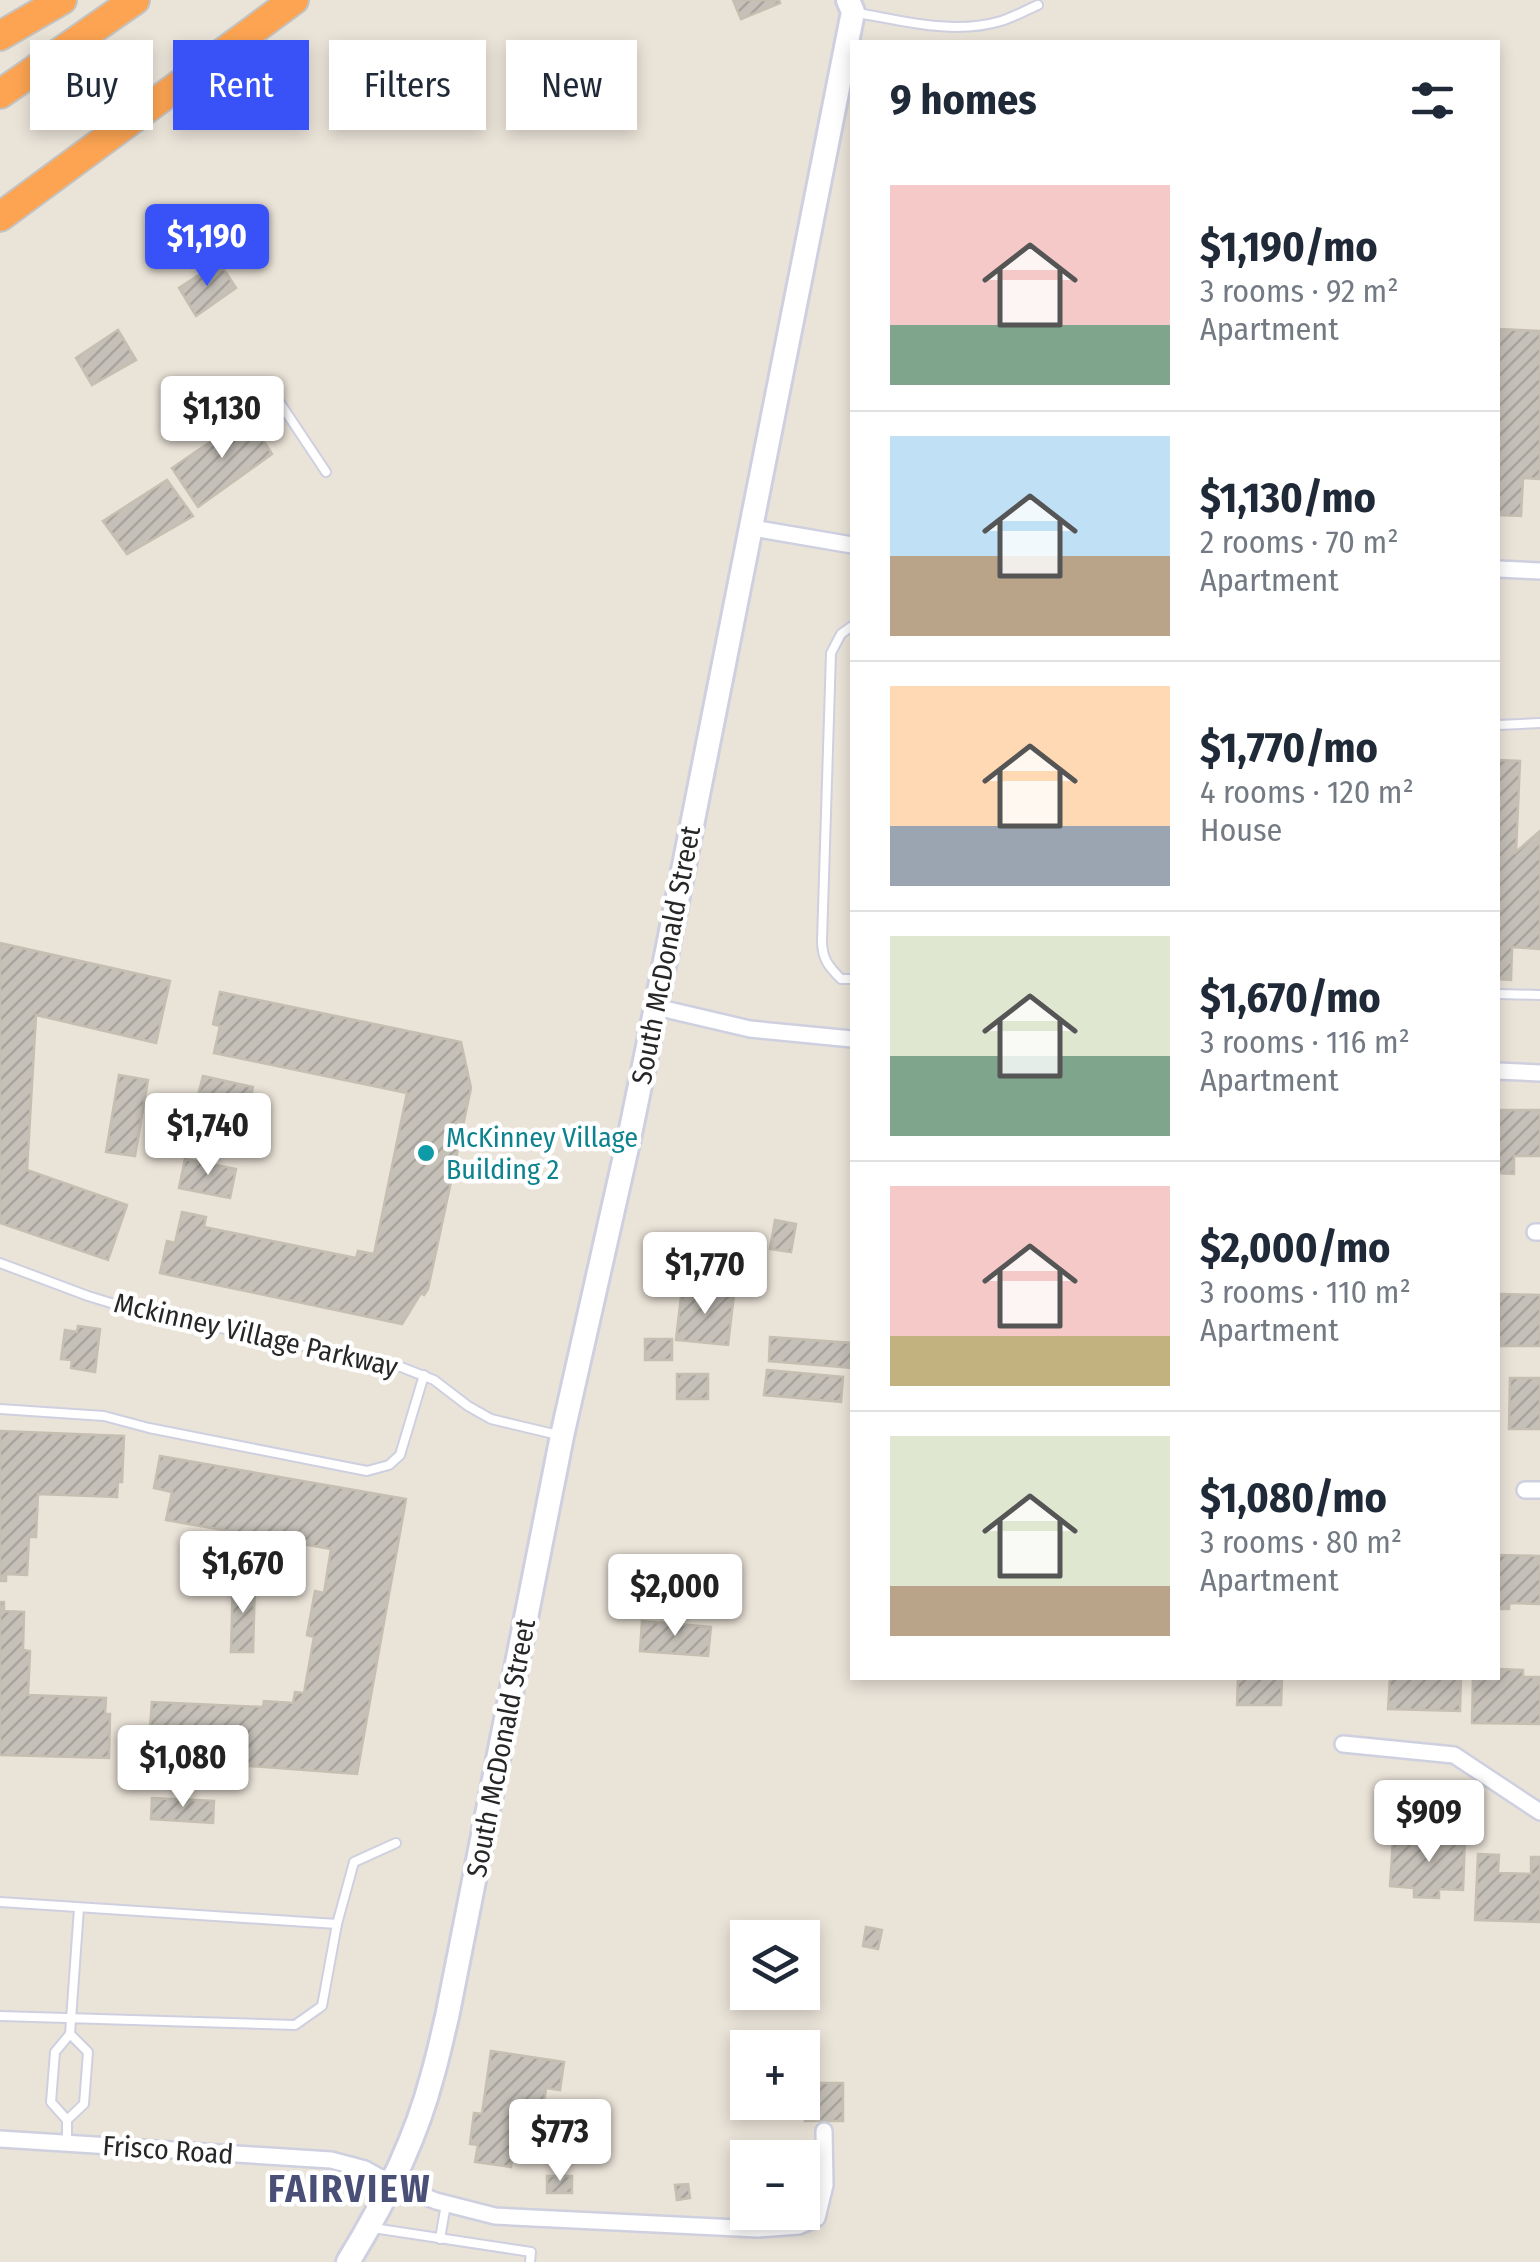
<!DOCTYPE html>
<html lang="en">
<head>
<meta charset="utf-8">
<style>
  body { margin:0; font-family:"Fira Sans Condensed",sans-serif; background:#f6f6f7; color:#1f2937; height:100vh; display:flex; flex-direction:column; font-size:38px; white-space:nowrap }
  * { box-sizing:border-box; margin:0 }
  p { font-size:32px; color:#747a83 }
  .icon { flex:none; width:55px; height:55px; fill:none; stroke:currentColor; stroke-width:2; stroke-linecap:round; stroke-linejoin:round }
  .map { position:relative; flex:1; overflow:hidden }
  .drawer { position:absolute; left:850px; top:40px; width:650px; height:1640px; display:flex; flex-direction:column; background:#fff; border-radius:0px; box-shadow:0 5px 15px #0003 }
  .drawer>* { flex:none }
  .top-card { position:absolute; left:30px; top:40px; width:670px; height:90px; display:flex; gap:20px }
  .tools { position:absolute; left:730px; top:1920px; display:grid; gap:20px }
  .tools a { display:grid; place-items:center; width:90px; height:90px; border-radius:0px; background:#fff; box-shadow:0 5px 15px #0003; font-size:50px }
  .price { position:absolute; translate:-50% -85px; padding:0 22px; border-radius:10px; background:#fff; color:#222; font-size:32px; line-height:65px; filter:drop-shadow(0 2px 5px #0008) }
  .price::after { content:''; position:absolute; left:50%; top:60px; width:30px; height:22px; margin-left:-15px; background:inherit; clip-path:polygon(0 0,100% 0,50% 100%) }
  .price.on { background:#3852f7; color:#fff }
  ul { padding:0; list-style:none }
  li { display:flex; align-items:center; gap:30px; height:250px; padding:0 40px }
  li+li { border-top:2px solid #e0e1e3 }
  li span { display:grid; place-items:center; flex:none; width:280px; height:200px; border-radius:0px; color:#555 }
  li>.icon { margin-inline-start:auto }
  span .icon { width:120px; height:120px; fill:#fffc; stroke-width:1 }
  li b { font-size:42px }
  h2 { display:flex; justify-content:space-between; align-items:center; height:120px; padding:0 40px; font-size:42px }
  .pill { padding:0 35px; border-radius:0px; background:#fff; box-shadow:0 5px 15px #0003; font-size:35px; line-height:90px }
  .pill.on { background:#3852f7; color:#fff }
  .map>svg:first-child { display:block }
</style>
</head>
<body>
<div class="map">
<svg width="1540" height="2262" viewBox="0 0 1540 2262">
  <defs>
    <pattern id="building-hatch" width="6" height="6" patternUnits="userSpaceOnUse" patternTransform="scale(2.5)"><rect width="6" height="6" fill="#c5c0b8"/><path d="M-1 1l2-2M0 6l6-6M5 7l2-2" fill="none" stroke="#a9a59e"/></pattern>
  </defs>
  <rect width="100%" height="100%" fill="#eae3d8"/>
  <!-- building -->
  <g fill="url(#building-hatch)" stroke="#c5bfb2" stroke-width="2.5">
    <path d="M 733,0 L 779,0 L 780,3 L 741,19 Z"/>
    <path d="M 219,262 L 236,288 L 196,316 L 179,288 Z"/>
    <path d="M 1498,329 L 1540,331 L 1540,479 L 1523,478 L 1521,516 L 1498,515 Z"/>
    <path d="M 118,330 L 136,360 L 92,385 L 76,358 Z"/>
    <path d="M 248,416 L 272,454 L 198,507 L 172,468 Z"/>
    <path d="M 167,480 L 193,516 L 127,554 L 103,521 Z"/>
    <path d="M 1498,760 L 1520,761 L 1516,852 L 1540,831 L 1540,949 L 1512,947 L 1511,980 L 1498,979 Z"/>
    <path d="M 0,943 L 170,981 L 156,1043 L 36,1015 L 27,1170 L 127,1205 L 108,1260 L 0,1223 Z"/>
    <path d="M 220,992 L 461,1042 L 471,1088 L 428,1289 L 424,1295 L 421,1293 L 402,1324 L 160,1273 L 167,1241 L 175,1243 L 182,1212 L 206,1217 L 204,1227 L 356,1258 L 358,1251 L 374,1254 L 407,1093 L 214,1053 L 220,1026 L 213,1024 Z"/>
    <path d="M 119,1075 L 148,1080 L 135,1156 L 106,1152 Z"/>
    <path d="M 203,1076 L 253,1087 L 247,1115 L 196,1103 Z"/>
    <path d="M 1498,1110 L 1540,1110 L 1540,1156 L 1514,1156 L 1514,1174 L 1498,1173 Z"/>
    <path d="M 185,1159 L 236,1169 L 230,1198 L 179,1188 Z"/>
    <path d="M 775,1220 L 796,1224 L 791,1252 L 770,1249 Z"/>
    <path d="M 682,1288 L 734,1294 L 728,1345 L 676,1340 Z"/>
    <path d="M 1501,1294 L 1540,1295 L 1540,1346 L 1498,1346 L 1498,1301 L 1501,1301 Z"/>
    <path d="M 78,1326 L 100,1329 L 95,1372 L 71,1368 L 72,1360 L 61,1359 L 65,1330 L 77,1332 Z"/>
    <path d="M 770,1337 L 852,1343 L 852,1368 L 769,1361 Z"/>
    <rect x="645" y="1339" width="27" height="21"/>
    <path d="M 767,1370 L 843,1377 L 841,1402 L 764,1395 Z"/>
    <rect x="677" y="1374" width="31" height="25"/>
    <path d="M 1510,1378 L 1540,1378 L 1540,1429 L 1509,1429 Z"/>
    <path d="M 0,1431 L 124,1436 L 122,1482 L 118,1482 L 117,1497 L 38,1494 L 36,1537 L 29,1537 L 27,1575 L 6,1574 L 6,1581 L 0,1581 Z"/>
    <path d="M 160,1456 L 406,1499 L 357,1774 L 182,1761 L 181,1766 L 147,1765 L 152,1702 L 263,1707 L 264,1701 L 293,1703 L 295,1692 L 304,1693 L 314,1637 L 307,1635 L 315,1591 L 324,1593 L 331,1549 L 166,1520 L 172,1492 L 154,1488 Z"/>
    <path d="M 235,1548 L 267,1549 L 267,1574 L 235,1573 Z"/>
    <path d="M 1498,1555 L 1540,1556 L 1540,1604 L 1509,1603 L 1509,1609 L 1498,1609 Z"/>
    <path d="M 233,1579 L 255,1580 L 253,1652 L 231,1652 Z"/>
    <path d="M 0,1602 L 4,1602 L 4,1611 L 24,1612 L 23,1650 L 30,1651 L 28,1695 L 106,1698 L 105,1714 L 110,1714 L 109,1758 L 0,1755 Z"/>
    <path d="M 642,1621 L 711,1627 L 708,1656 L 640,1651 Z"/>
    <path d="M 1498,1669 L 1523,1670 L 1523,1677 L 1540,1677 L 1540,1724 L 1472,1723 L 1473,1678 L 1498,1678 Z"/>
    <path d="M 1238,1678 L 1282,1678 L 1281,1705 L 1237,1705 Z"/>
    <path d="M 1390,1678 L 1461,1678 L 1460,1711 L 1388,1709 Z"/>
    <path d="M 152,1798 L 214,1801 L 213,1823 L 151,1819 Z"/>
    <path d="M 1440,1836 L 1465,1837 L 1463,1890 L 1439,1889 L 1439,1898 L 1414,1897 L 1414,1888 L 1390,1886 L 1393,1839 L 1440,1841 Z"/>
    <path d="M 1478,1854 L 1499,1855 L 1498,1873 L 1531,1874 L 1531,1857 L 1540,1857 L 1540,1922 L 1475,1920 Z"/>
    <path d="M 866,1927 L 882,1930 L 878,1949 L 863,1946 Z"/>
    <path d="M 491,2051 L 564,2062 L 560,2090 L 546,2088 L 539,2140 L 515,2137 L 511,2167 L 475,2162 L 478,2145 L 470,2144 L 474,2113 L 482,2114 Z"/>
    <rect x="805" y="2083" width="38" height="38"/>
    <rect x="547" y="2176" width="25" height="17"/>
    <path d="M 688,2184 L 690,2198 L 677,2200 L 675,2185 Z"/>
  </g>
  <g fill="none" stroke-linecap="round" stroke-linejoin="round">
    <defs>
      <g id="service">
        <path d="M 858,13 C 904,21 955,35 1001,21 C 1014,17 1026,10 1038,5"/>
        <path d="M 268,385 L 326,472"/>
        <path d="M 852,626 L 841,634 L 831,653 L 822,941 C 822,959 829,967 841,979 L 852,979"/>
        <path d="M 1498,725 L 1540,723"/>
        <path d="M 1498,994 L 1540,995"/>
        <path d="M 0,1263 L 88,1296 L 124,1307 L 401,1367 L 434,1380 L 468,1406 L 491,1419 L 558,1435"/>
        <path d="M 0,1409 L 104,1416 L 149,1428 L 367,1471 L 389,1465 L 400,1455 L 424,1375"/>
        <path d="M 0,1902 L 337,1924"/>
        <path d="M 0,2016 L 295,2025 L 322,2006 L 337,1924 L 354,1862 L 396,1843"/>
        <path d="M 67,2120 L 84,2104 L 88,2052 L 70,2034"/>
        <path d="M 67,2143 L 67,2120 L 51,2102 L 55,2052 L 70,2034 L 79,1908"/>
        <path d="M 373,2228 L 531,2252 L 530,2262"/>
        <path d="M 440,2239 L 446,2204"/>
      </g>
      <g id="minor">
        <path d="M 753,528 L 852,545"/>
        <path d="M 1498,569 L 1540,571"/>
        <path d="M 656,1007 L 750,1029 L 852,1039"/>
        <path d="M 1498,1071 L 1540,1073"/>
        <path d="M 1535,1232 L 1540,1232"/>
        <path d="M 1525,1490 L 1540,1490"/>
        <path d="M 1343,1744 L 1454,1755 L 1540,1812"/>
        <path d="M 0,2139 L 331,2160 L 365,2169 L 390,2183 L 436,2201 L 495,2216 L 758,2229 L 799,2226 L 817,2218 L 825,2185 L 824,2131"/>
      </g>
      <path id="secondary" d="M 348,2262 C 383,2205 415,2142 432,2077 C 438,2057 442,2037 447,2017 L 562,1436 L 630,1134 L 656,1007 L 853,12 L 848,0"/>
      <g id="motorway">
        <path d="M 0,36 L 62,0"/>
        <path d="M 0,94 L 135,0"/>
        <path d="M 0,217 L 294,0"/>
      </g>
    </defs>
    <!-- service casing -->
    <use href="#service" stroke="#ced0e0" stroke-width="12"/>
    <!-- minor casing -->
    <use href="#minor" stroke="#ced0e0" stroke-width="20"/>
    <!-- secondary casing -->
    <use href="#secondary" stroke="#ced0e0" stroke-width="28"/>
    <!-- motorway casing -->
    <use href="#motorway" stroke="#c3c3c3" stroke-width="32"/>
    <!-- service -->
    <use href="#service" stroke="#fff" stroke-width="8"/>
    <!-- minor -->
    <use href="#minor" stroke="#fff" stroke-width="15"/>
    <!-- secondary -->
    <use href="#secondary" stroke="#fff" stroke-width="22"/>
    <!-- motorway -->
    <use href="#motorway" stroke="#fca452" stroke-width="28"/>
  </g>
  <!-- markers -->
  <circle fill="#0f9aa8" stroke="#fff" stroke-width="4" cx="426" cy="1153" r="10"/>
  <g text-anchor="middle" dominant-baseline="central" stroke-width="9" stroke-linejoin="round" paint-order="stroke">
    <!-- street labels -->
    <g font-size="28" fill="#272727" stroke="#fff">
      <text transform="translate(666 955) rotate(-79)">South McDonald Street</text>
      <text transform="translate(256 1335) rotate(13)">Mckinney Village Parkway</text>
      <text transform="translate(501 1748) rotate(-79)">South McDonald Street</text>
      <text transform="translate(168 2150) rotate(4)">Frisco Road</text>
    </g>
    <!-- culture labels -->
    <g font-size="28" fill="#0d838f" stroke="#fff" text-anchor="start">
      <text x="446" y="1137">McKinney Village<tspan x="446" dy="32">Building 2</tspan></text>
    </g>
    <!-- district labels -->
    <g font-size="38" font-weight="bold" letter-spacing="2.5" fill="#494f76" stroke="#fff">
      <text x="350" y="2189">FAIRVIEW</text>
    </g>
  </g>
</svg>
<div class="tools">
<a><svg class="icon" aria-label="layers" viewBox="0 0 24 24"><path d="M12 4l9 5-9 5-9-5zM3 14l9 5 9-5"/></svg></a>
<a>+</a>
<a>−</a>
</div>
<b class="price on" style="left:207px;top:289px">$1,190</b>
<b class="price" style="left:222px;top:461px">$1,130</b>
<b class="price" style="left:208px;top:1178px">$1,740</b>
<b class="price" style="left:705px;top:1317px">$1,770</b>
<b class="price" style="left:243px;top:1616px">$1,670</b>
<b class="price" style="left:675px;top:1639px">$2,000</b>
<b class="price" style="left:183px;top:1810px">$1,080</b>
<b class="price" style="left:1429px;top:1865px">$909</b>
<b class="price" style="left:560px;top:2184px">$773</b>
<div class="top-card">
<a class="pill">Buy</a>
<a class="pill on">Rent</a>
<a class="pill">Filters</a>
<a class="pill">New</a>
</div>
<section class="drawer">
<h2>9 homes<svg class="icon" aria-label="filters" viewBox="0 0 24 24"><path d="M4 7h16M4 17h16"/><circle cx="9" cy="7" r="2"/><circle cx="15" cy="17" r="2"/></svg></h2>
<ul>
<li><span style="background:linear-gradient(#f6c9c9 70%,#7fa58c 0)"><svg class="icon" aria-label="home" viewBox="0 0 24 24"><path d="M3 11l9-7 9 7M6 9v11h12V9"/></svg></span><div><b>$1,190/mo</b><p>3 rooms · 92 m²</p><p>Apartment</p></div></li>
<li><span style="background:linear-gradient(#bfe0f5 60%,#b9a48a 0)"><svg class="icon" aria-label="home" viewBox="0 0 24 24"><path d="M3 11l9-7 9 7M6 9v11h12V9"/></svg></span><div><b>$1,130/mo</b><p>2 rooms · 70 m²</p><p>Apartment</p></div></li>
<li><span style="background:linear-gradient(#ffd9b3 70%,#9aa5b1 0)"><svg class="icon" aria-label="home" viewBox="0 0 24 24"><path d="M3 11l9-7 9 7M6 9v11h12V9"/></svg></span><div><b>$1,770/mo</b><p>4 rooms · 120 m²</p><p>House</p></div></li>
<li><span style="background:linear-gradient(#dfe7d0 60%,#7fa58c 0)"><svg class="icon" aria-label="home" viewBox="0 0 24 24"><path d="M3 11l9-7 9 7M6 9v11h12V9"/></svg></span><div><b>$1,670/mo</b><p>3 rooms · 116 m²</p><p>Apartment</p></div></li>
<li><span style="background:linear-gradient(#f6c9c9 75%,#c2b280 0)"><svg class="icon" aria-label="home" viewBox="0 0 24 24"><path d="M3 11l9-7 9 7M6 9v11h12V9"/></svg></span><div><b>$2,000/mo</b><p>3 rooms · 110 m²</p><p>Apartment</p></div></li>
<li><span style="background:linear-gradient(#dfe7d0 75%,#b9a48a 0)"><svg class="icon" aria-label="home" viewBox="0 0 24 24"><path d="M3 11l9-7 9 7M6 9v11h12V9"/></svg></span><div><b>$1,080/mo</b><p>3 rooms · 80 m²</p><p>Apartment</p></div></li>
</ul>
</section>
</div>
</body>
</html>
